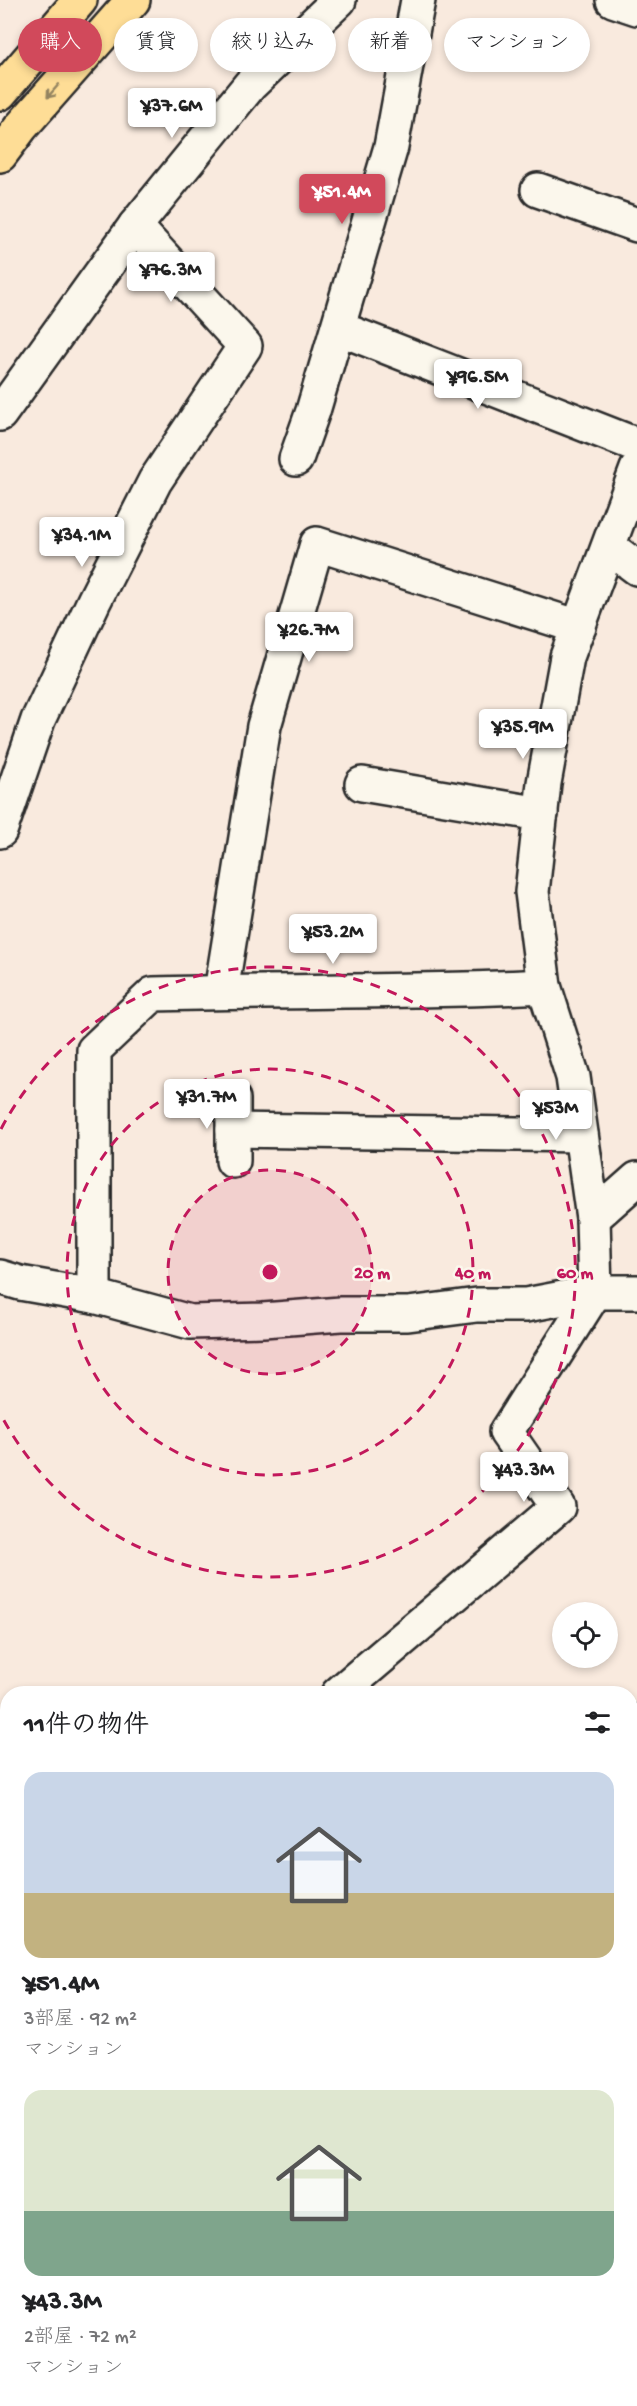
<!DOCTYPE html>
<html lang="ja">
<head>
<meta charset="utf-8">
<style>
  body { margin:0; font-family:"Gochi Hand","Klee One",sans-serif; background:#f2f2f2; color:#202124; height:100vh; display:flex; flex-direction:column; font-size:22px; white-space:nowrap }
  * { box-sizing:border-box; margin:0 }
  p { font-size:20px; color:#757577 }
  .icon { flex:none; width:33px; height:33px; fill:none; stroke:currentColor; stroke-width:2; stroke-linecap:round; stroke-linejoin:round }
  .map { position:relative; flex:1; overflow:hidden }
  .details { position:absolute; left:0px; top:1686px; width:638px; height:720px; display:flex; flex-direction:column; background:#fff; border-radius:24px 24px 0 0; box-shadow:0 3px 9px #0003 }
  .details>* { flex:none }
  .banner { position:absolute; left:18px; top:18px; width:602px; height:54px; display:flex; gap:12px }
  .tools { position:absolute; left:552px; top:1602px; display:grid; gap:12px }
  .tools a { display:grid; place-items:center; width:66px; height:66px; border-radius:50%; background:#fff; box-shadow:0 3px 9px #0003; font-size:30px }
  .price { position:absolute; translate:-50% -51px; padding:0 14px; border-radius:6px; background:#fff; color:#222; font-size:20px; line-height:39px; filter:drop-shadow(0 2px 3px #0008) }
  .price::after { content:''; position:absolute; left:50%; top:36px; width:18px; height:14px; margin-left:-9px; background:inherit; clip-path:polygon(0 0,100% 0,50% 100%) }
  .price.selected { background:#d1495b; color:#fff }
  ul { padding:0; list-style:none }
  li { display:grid; align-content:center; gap:12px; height:318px; padding:0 24px }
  li span { display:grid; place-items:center; height:186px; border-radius:18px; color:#555 }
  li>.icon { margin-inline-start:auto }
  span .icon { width:108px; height:108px; fill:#fffc; stroke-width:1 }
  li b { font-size:26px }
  h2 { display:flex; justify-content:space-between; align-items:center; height:72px; padding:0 24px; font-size:26px }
  .tag { padding:0 21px; border-radius:27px; background:#fff; box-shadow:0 3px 9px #0003; font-size:21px; line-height:54px }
  .tag.selected { background:#d1495b; color:#fff }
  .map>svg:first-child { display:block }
</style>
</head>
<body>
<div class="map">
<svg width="637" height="2406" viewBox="0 0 637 2406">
  <rect width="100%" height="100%" fill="#f9eade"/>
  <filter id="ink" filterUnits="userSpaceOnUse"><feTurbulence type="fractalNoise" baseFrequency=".0167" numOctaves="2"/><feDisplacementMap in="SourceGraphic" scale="12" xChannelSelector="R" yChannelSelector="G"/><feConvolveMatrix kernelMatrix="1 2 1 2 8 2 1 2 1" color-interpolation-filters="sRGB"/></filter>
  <g filter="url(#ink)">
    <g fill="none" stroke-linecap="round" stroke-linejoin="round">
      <defs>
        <path id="lane" d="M 630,2326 L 637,2325"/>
        <g id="street">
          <path d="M 613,0 L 637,8"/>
          <path d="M 538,190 L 637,225"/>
          <path d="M 338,328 L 637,445"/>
          <path d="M 0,414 L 135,226 L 250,85 L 339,0"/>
          <path d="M 296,459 L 313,411 L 391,147 L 418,0"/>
          <path d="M 609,547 L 637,568"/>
          <path d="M 362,784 L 541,814"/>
          <path d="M 0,831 L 38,720 L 94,601 L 155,481 L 245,346 L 135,226"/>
          <path d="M 221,992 L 264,726 L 317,544 L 579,627"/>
          <path d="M 233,1099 L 233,1161"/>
          <path d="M 233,1130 L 581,1135"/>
          <path d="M 593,1218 L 637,1179"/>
          <path d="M 0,1277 L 20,1283 L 94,1296 L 190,1322 L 263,1320 L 341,1314 L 408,1314 L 477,1305 L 526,1305 L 595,1292"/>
          <path d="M 94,1296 L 94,1050 L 153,994 C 283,990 414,993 544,986"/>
          <path d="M 338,1694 L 558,1507 L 506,1432 L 595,1292 L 593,1218 L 573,1077 L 544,986 L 532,892 L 544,783 L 567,657 L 637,469"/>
          <path d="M 630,1727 L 637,1722"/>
          <path d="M 630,1873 L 637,1873"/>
          <path d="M 630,2040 L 637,2039"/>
          <path d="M 630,2220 L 637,2219"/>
          <path d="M 0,2289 L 8,2297"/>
          <path d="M 494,2398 L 496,2406"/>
          <path d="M 355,2406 L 359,2398"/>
        </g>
        <path id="secondary" d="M 595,1292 L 637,1292"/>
        <g id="highway">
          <path d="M 0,93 L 80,0"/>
          <path d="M 0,155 L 21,127 L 133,0"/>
        </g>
      </defs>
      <!-- lane casing -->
      <use href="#lane" stroke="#2b2b2b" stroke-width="21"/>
      <!-- street casing -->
      <use href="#street" stroke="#2b2b2b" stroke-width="38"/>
      <!-- secondary casing -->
      <use href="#secondary" stroke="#2b2b2b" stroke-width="38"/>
      <!-- highway casing -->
      <use href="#highway" stroke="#2b2b2b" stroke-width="38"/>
      <!-- lane -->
      <use href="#lane" stroke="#fbf7ec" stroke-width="16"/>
      <!-- street -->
      <use href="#street" stroke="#fbf7ec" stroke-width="33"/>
      <!-- secondary -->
      <use href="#secondary" stroke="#fbf7ec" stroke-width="33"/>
      <!-- highway -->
      <use href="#highway" stroke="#fedd96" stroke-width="33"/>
    </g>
    <!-- one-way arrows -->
    <defs><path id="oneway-shaft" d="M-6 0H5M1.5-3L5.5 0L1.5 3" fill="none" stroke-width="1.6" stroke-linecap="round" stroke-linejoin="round" transform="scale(1.5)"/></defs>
    <use stroke="#948460" href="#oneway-shaft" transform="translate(53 91) rotate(131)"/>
  </g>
  <!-- distance rings -->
  <circle cx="270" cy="1272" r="102" fill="#c2185b" fill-opacity=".12"/>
  <g fill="none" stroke="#c2185b" stroke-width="3" stroke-dasharray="10 8">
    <circle cx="270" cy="1272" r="102"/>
    <circle cx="270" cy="1272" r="203"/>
    <path d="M1 1129A305 305 0 1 1 1 1415"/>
  </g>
  <circle cx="270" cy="1272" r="9" fill="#c2185b" stroke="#fbf7ec" stroke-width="3"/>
  <g font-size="18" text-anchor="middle" font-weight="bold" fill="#c2185b" stroke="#fbf7ec" stroke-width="5" stroke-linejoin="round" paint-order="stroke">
    <text x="372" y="1278">20 m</text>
    <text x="473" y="1278">40 m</text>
    <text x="575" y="1278">60 m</text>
  </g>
</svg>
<div class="tools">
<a><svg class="icon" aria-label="locate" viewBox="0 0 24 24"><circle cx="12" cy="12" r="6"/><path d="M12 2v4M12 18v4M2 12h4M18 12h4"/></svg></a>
</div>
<b class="price" style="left:172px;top:139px">¥37.6M</b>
<b class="price selected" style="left:342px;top:225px">¥51.4M</b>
<b class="price" style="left:171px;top:303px">¥76.3M</b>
<b class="price" style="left:478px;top:410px">¥96.5M</b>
<b class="price" style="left:82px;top:568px">¥34.1M</b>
<b class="price" style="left:309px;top:663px">¥26.7M</b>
<b class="price" style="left:523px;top:760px">¥35.9M</b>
<b class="price" style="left:333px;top:965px">¥53.2M</b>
<b class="price" style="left:207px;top:1130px">¥31.7M</b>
<b class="price" style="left:556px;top:1141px">¥53M</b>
<b class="price" style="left:524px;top:1503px">¥43.3M</b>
<div class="banner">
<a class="tag selected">購入</a>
<a class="tag">賃貸</a>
<a class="tag">絞り込み</a>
<a class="tag">新着</a>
<a class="tag">マンション</a>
</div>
<section class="details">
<h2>11件の物件<svg class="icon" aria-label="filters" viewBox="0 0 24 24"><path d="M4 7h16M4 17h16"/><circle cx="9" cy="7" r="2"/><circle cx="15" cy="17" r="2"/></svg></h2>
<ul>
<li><span style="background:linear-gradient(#c9d6e8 65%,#c2b280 0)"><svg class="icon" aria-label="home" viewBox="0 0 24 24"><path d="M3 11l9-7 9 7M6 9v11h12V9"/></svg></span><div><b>¥51.4M</b><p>3部屋 · 92 m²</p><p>マンション</p></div></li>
<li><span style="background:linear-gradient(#dfe7d0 65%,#7fa58c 0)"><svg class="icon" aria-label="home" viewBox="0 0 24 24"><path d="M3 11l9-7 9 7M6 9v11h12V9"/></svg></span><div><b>¥43.3M</b><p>2部屋 · 72 m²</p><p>マンション</p></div></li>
</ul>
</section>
</div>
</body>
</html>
